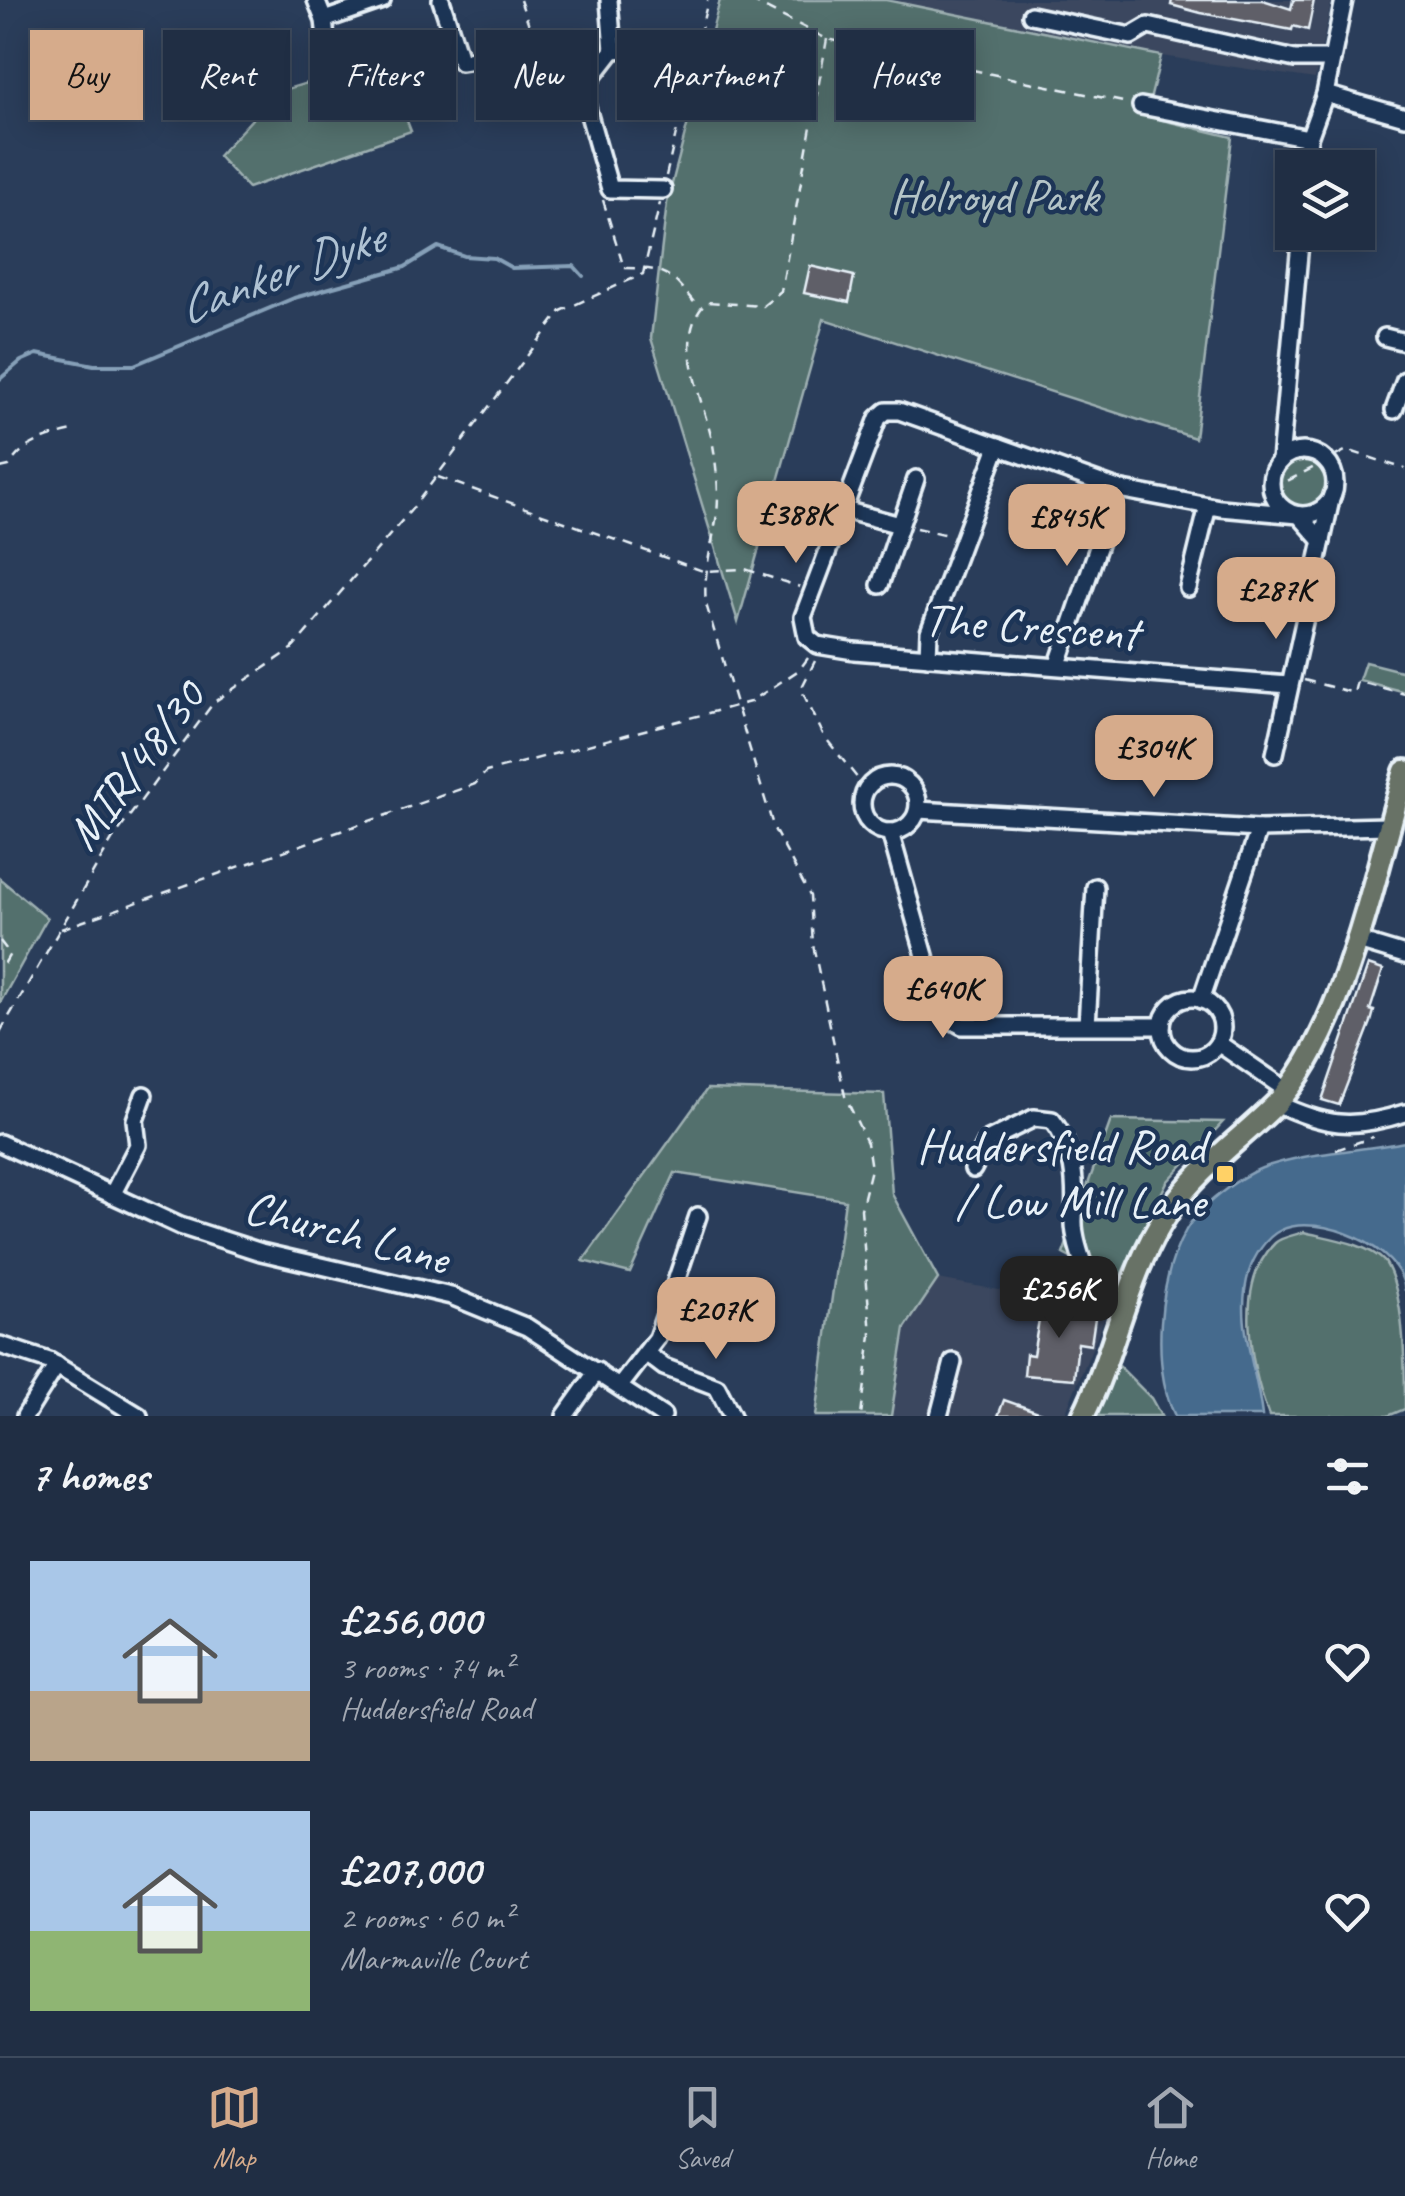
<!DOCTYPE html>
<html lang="en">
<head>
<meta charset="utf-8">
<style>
  body { margin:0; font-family:Caveat,sans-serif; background:#28364b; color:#f1f3f6; height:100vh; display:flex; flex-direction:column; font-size:38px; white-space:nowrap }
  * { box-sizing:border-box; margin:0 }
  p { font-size:32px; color:#a2a8b2 }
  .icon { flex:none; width:55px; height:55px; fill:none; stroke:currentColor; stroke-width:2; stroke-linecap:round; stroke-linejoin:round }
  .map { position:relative; height:1416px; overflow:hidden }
  .sheet { display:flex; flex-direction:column; background:#202e44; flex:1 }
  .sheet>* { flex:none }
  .top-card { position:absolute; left:30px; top:30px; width:1345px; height:90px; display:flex; gap:20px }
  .tools { position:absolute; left:1275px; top:150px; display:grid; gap:20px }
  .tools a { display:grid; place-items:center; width:100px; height:100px; border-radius:0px; background:#202e44; box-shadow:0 5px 25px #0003,0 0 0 2px #3d4a5d; font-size:50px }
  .price { position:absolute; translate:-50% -85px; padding:0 22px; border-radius:20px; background:#d6ab8b; color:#111; font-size:32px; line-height:65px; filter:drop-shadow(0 2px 5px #0008) }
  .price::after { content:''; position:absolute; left:50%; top:60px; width:30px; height:22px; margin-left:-15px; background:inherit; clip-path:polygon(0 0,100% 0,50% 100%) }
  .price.active { background:#222; color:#fff }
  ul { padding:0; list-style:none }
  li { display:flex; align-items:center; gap:30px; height:250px; padding:0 30px }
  li span { display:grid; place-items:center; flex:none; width:280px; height:200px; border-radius:0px; color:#555 }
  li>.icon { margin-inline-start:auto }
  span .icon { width:120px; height:120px; fill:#fffc; stroke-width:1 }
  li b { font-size:42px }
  h2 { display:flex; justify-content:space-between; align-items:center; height:120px; padding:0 30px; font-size:42px }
  .pill { padding:0 35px; border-radius:0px; background:#202e44; box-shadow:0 5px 25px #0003,0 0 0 2px #3d4a5d; font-size:35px; line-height:90px }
  .pill.active { background:#d6ab8b; color:#111 }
  .tab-bar { display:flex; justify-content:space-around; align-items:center; height:140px; border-top:2px solid #3d4a5d; background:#202e44; font-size:28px; color:#a2a8b2 }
  .tab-bar a { display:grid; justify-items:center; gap:5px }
  .tab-bar .active { color:#d6ab8b }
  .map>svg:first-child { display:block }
</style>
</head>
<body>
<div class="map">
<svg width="1405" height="1416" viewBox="0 0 1405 1416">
  <rect width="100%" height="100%" fill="#2a3d5a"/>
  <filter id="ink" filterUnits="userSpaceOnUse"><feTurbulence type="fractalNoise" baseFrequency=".01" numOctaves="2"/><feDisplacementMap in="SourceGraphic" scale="20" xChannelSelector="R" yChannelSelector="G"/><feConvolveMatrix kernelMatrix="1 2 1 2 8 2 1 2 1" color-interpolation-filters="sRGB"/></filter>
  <g filter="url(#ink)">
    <!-- built -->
    <g fill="#3a475e">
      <path d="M 886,0 L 1332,0 L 1315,79 L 1161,56 Z"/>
      <path d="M 938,1279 L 1108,1310 L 1064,1416 L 891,1416 L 905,1328 Z"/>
    </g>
    <!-- green -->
    <g fill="#536f6d" stroke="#9eb0b2" stroke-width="2.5">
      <path d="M 720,0 L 886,0 L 1161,56 L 1146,116 L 1232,137 L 1195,438 L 824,319 L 738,622 L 651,338 L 667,203 Z"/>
      <path d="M 383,60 L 411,131 L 248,188 L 218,156 L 277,92 Z"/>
      <circle cx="1303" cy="483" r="31"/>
      <path d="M 1365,662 L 1405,672 L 1405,692 L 1359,680 Z"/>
      <path d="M 0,879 L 47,918 L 0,1003 Z"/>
      <path d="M 707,1089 L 884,1094 L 892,1194 L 938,1279 L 905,1328 L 891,1416 L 816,1416 L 845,1200 L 675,1173 L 630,1273 L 583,1261 Z"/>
      <path d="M 1111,1120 L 1223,1122 L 1167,1182 L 1117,1283 L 1063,1254 Z"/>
      <path d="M 1304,1232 C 1328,1238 1367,1243 1385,1262 C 1405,1294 1405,1367 1405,1409 L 1388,1416 L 1269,1416 C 1251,1368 1233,1284 1275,1243 C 1281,1237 1295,1235 1304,1232 Z"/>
      <path d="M 1117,1364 L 1151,1398 L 1161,1416 L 1097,1416 Z"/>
    </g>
    <!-- water -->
    <path fill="#456a8d" stroke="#86a0b8" stroke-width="2.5" d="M 1405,1142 L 1405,1291 C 1402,1247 1318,1212 1281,1230 C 1266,1237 1254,1256 1249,1272 C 1234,1321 1257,1367 1262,1416 L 1175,1416 C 1151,1365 1158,1279 1186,1230 C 1199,1207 1238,1177 1262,1168 C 1305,1152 1360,1151 1405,1142 Z"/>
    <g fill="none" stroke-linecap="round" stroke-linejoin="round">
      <!-- stream -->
      <path stroke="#86a0b8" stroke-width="4" d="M 0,379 L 21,361 L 37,354 L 94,365 L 134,365 L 294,298 L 405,267 L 438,247 L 464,256 L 494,258 L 512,268 L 574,266 L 583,276"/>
    </g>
    <!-- building -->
    <g fill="#5e5e68" stroke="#e8f1f8" stroke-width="2.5">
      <path d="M 1172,0 L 1263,0 L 1291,9 L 1293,0 L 1314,0 L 1308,30 L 1293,26 L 1292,30 L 1201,13 L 1171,5 Z"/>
      <path d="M 810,266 L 854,276 L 849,302 L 804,293 Z"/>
      <path d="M 1368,965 L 1383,970 L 1370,1010 L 1374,1011 L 1371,1022 L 1339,1105 L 1322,1100 Z"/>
      <path d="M 1042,1302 L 1096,1311 L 1091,1345 L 1078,1343 L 1074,1379 L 1024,1375 L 1026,1354 L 1033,1355 Z"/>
      <path d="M 1004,1400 L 1044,1414 L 1044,1416 L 998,1416 Z"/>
    </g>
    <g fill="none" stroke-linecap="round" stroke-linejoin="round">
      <defs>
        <g id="minor">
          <path d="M 316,0 L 324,20 L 382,0"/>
          <path d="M 441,0 L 461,62 L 516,53"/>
          <path d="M 609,0 L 613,50"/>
          <path d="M 1031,15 L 1131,36 L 1148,26 L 1295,59 L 1332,59"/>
          <path d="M 324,20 L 327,48"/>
          <path d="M 613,50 L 582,90 L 610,189 L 663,190"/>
          <path d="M 613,50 L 680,45"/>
          <path d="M 1325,94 L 1405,117"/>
          <path d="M 1141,106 L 1309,138"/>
          <path d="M 1306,168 L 1309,138 L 1325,94 L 1344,0"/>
          <path d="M 1385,337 L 1405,342"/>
          <path d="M 1394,410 L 1405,380"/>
          <circle cx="1303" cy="483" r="32"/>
          <path d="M 1280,461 L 1301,232"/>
          <path d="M 844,510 L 900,525"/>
          <path d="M 880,585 L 916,479"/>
          <path d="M 1188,588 L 1208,506"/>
          <path d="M 928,657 L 929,632 L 998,446"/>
          <path d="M 1058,664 L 1118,489"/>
          <path d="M 1289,685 L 854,651 L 817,645 L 807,637 L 803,617 L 878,418 L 886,411 L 899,411 L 1118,489 L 1220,508 L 1299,515 L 1322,541"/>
          <path d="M 1275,754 L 1332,495"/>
          <circle cx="890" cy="804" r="28"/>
          <path d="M 918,810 L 1259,829 L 1389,826"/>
          <path d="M 890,832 L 939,1005 L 946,1017 L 962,1026 L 1162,1026"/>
          <path d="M 1355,940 L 1405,955"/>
          <circle cx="1192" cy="1028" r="30"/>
          <path d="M 1201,1000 L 1259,829"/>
          <path d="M 1087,1025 L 1095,887"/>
          <path d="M 1218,1043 L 1285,1089"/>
          <path d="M 1276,1103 C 1325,1126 1352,1130 1405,1113"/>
          <path d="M 0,1143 L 180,1226 L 261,1252 L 451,1296 L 527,1327 L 663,1416"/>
          <path d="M 973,1169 L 987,1141 L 1034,1118 L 1052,1120 C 1075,1149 1076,1184 1074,1219 C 1073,1238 1083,1263 1089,1281 L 1094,1289 L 1128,1304"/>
          <path d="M 112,1195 L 138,1145 L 135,1120 L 144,1095"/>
          <path d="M 0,1345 L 49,1361 L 139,1416"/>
          <path d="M 647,1354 L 664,1367 L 717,1387 L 732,1416"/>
          <path d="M 620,1386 L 657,1338 L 698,1216"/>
          <path d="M 25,1416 L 57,1365"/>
          <path d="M 565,1416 L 597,1371"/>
          <path d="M 939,1416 L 953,1362"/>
        </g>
        <path id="highway" d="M 1083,1416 C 1116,1351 1127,1272 1168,1212 C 1198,1168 1240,1140 1276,1104 C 1345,1031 1376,867 1405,771"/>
      </defs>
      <!-- minor casing -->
      <use href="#minor" stroke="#e8f1f8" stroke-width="22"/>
      <!-- highway casing -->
      <use href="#highway" stroke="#e8f1f8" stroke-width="28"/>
      <!-- path -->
      <g stroke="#e8f1f8" stroke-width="2.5" stroke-dasharray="10 8" stroke-linecap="butt">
        <path d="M 520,0 L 550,83 L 568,93"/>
        <path d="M 750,0 L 827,39 L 1128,103"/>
        <path d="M 827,39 L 781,291 L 763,306 L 707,302 C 668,339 708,407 714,451 C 717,473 720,498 716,520 C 711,551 703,573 706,604 L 774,829 L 810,896 L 813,945 L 845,1096 L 867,1143 L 871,1169 L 861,1209 L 871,1335 L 861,1416"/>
        <path d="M 666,176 L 708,0"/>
        <path d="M 603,200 L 624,268 C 669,268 670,274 698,307"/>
        <path d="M 0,468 L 9,466 C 24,442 47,437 73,431"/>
        <path d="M 438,477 L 703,571 L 745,569 L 800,587"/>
        <path d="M 1272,489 L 1347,450 L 1405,469"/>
        <path d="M 916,528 L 948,535"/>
        <path d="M 815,661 L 801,689 L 824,736 L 866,789"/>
        <path d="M 1304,680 L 1354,693 L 1357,681 L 1405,694"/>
        <path d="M 61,929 L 475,784 L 486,772 L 750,702 L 799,670 L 808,658"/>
        <path d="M 0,941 L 10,954 L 0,971"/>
        <path d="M 0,1032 L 112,840 L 214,702 L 292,649 L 412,509 L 561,311 L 643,274 L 660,203"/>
        <path d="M 1336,1150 L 1373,1137"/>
      </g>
      <!-- minor -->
      <use href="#minor" stroke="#1d3557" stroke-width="15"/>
      <!-- highway -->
      <use href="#highway" stroke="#687266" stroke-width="20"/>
    </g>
  </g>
  <!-- markers -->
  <rect fill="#ffd166" stroke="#1d3557" stroke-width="4" x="1215" y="1164" width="20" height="20" rx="5"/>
  <g text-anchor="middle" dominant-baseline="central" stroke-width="9" stroke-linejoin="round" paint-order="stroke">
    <!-- park labels -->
    <g font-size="48" fill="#b4c4c7" stroke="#1d3557">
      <text x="994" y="196">Holroyd Park</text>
    </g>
    <!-- street labels -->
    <g font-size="48" fill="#e8f1f8" stroke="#1d3557">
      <text transform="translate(1031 626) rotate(4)">The Crescent</text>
      <text transform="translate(135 765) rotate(-53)">MIR/48/30</text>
      <text transform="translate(347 1232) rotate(15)">Church Lane</text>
    </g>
    <!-- poi labels -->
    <g font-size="48" fill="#e8f1f8" stroke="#1d3557" text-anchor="end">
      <text x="1205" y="1146">Huddersfield Road<tspan x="1205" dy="55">/ Low Mill Lane</tspan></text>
    </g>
    <!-- water labels -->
    <g font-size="50" font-style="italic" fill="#afc2d3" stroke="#1d3557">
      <text transform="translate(280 272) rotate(-20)">Canker Dyke</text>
    </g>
  </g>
</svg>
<div class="tools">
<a><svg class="icon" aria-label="layers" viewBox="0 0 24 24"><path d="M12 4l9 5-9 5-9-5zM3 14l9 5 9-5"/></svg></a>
</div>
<b class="price" style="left:796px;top:566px">£388K</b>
<b class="price" style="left:1067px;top:569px">£845K</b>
<b class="price" style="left:1276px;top:642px">£287K</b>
<b class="price" style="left:1154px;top:800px">£304K</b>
<b class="price" style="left:943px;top:1041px">£640K</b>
<b class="price active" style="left:1059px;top:1341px">£256K</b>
<b class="price" style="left:716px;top:1362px">£207K</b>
<div class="top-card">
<a class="pill active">Buy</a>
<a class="pill">Rent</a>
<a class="pill">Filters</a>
<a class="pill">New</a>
<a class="pill">Apartment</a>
<a class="pill">House</a>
</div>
</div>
<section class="sheet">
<h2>7 homes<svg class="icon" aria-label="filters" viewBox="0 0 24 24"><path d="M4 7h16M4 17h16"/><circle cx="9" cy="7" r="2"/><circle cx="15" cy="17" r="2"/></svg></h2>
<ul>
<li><span style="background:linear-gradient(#a9c7e8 65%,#b9a48a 0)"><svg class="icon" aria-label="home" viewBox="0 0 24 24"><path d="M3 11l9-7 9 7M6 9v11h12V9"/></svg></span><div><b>£256,000</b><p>3 rooms · 74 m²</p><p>Huddersfield Road</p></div><svg class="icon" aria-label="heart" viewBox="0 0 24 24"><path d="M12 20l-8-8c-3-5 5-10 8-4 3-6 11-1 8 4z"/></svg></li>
<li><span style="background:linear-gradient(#a9c7e8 60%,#8fb573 0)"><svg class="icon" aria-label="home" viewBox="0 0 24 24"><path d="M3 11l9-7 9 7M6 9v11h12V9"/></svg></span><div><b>£207,000</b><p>2 rooms · 60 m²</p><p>Marmaville Court</p></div><svg class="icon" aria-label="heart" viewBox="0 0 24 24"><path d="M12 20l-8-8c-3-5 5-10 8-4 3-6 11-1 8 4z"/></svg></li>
</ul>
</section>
<nav class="tab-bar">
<a class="active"><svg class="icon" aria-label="map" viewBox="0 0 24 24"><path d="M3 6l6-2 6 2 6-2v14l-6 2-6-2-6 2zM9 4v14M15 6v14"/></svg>Map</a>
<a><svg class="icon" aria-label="saved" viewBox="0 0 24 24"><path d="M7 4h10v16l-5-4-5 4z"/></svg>Saved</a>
<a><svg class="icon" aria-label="home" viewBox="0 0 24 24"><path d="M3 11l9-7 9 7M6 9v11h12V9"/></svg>Home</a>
</nav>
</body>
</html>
